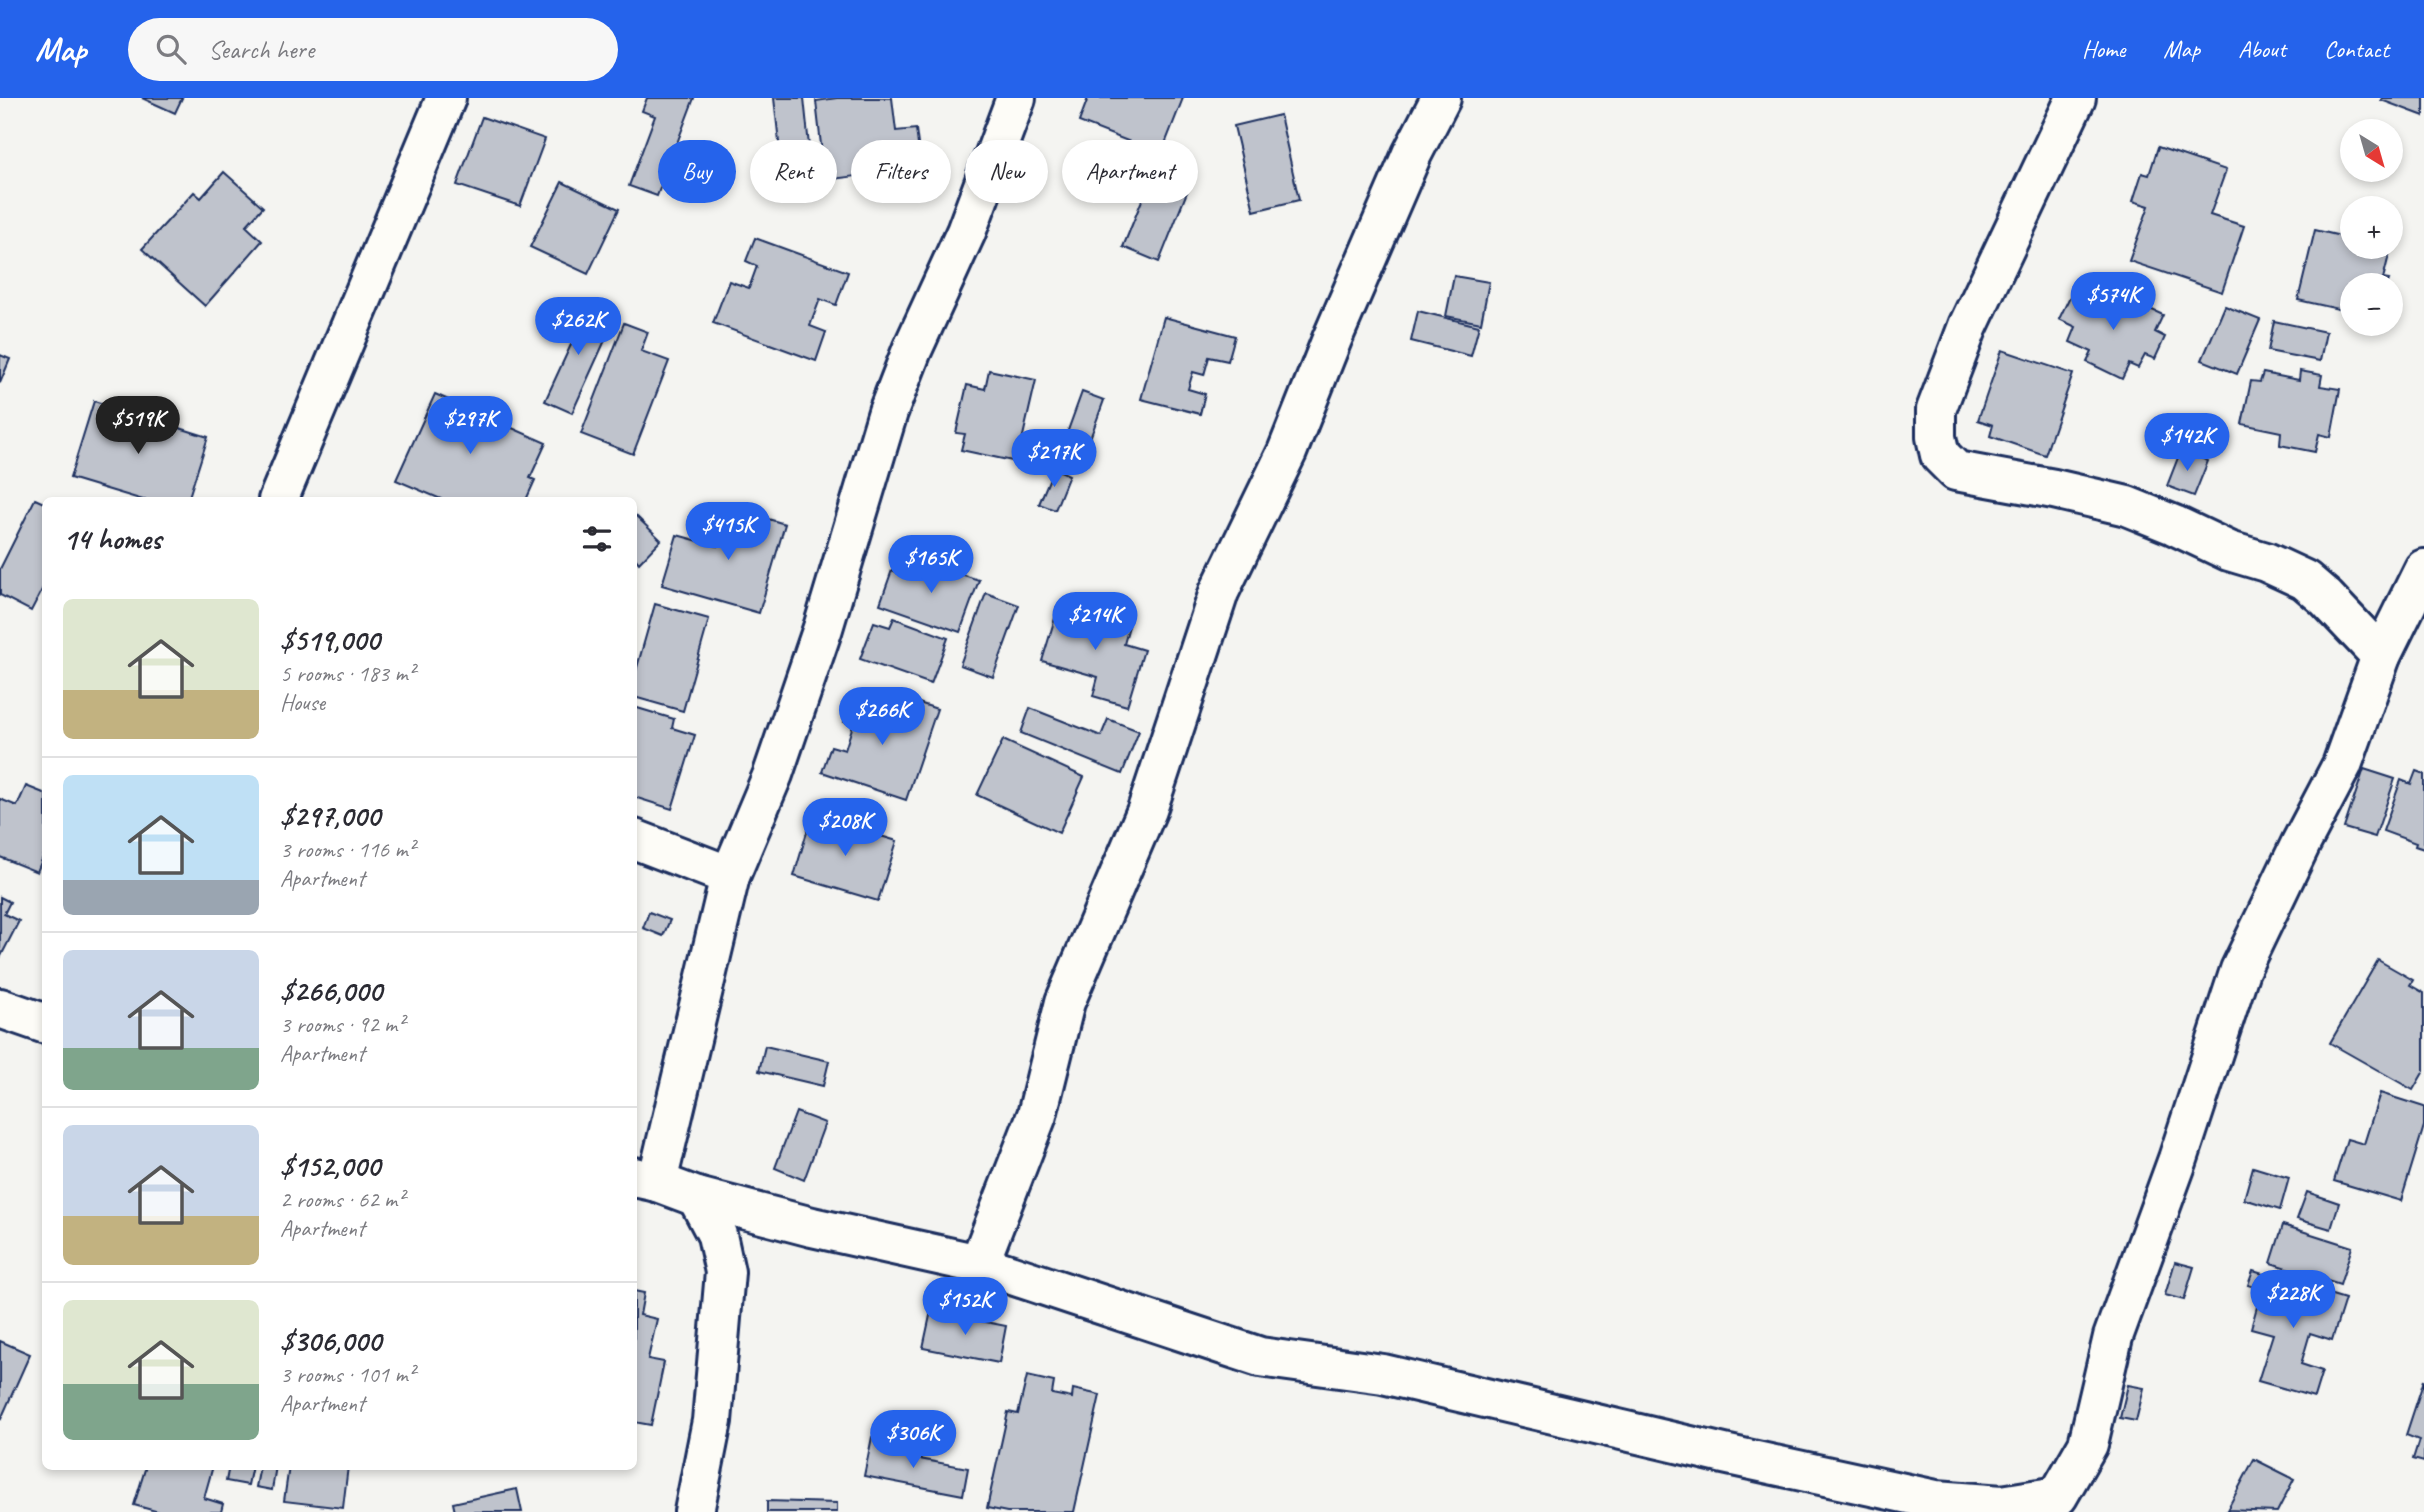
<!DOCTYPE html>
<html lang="en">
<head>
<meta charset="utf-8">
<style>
  body { margin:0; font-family:Caveat,sans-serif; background:#f7f7f7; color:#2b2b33; height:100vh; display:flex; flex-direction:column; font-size:26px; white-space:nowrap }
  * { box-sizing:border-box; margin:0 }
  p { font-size:23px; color:#7c7c81 }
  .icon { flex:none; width:38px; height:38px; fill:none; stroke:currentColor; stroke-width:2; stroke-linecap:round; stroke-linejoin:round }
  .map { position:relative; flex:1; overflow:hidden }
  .side { position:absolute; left:42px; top:399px; width:595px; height:973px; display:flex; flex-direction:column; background:#fff; border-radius:10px; box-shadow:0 4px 10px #0003 }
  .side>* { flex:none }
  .banner { position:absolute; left:658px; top:42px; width:665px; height:63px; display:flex; gap:14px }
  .needle { width:46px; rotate:143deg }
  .tools { position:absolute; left:2340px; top:21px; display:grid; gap:14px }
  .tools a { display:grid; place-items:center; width:63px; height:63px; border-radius:50%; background:#fff; box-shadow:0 4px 10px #0003; font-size:35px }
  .price { position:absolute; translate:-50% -60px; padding:0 16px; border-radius:24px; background:#2563eb; color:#fff; font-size:23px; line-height:46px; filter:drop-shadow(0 2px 4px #0008) }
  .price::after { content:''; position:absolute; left:50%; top:42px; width:21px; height:16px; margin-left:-10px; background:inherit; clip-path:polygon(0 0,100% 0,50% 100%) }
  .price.on { background:#222; color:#fff }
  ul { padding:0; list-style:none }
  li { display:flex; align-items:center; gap:21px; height:175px; padding:0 21px }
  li+li { border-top:2px solid #e1e1e2 }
  li span { display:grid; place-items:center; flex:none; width:196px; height:140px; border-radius:10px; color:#555 }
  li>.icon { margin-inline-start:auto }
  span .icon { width:84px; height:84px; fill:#fffc; stroke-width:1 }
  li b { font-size:30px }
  h2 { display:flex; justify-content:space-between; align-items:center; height:84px; padding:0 21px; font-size:30px }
  .tag { padding:0 24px; border-radius:32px; background:#fff; box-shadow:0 4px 10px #0003; font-size:24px; line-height:63px }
  .tag.on { background:#2563eb; color:#fff }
  header { display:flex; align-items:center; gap:42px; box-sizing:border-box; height:98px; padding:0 35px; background:#2563eb; color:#fff }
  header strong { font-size:33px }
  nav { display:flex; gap:38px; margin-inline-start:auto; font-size:24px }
  .search { width:490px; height:63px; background:#f7f7f7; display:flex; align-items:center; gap:18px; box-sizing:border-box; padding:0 24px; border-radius:38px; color:#7c7c81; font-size:26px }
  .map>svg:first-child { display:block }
</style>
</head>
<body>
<header>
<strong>Map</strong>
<div class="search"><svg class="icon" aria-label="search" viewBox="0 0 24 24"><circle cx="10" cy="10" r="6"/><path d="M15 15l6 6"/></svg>Search here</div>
<nav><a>Home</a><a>Map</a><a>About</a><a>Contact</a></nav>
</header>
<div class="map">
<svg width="2424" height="1414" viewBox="0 0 2424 1414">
  <rect width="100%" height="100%" fill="#f4f4f1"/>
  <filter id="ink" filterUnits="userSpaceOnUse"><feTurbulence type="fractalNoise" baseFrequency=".0143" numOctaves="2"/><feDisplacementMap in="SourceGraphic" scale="14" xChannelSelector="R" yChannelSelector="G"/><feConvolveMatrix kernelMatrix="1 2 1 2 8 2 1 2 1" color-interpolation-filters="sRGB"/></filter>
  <g filter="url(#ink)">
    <!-- building -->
    <g fill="#bfc3cc" stroke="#1b2f5e" stroke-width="2">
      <path d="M 142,0 L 182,0 L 175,15 Z"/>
      <path d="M 647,0 L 694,0 L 657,98 L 629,88 L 655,18 L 642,13 Z"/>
      <path d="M 774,0 L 804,0 L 812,77 L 783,80 Z"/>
      <path d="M 892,0 L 896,33 L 916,31 L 921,70 L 825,82 L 816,3 L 837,0 Z"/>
      <path d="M 1088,0 L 1183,0 L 1161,56 L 1079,24 Z"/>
      <path d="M 2382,0 L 2424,0 L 2424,18 L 2381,2 Z"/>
      <path d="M 1280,17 L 1299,102 L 1254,113 L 1234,28 Z"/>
      <path d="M 482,19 L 545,41 L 520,108 L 457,87 Z"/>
      <path d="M 2158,49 L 2226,72 L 2210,117 L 2244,128 L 2222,194 L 2129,163 L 2149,108 L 2133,103 L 2142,75 L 2149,77 Z"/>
      <path d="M 1157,65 L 1193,79 L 1159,164 L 1123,149 Z"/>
      <path d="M 224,74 L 263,109 L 246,128 L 262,143 L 205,208 L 142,151 L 194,94 L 201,100 Z"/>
      <path d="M 562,84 L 619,111 L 588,176 L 530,149 Z"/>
      <path d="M 2350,119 L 2352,149 L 2390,149 L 2390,128 L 2396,129 L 2383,181 L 2389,182 L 2387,187 L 2352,187 L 2352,214 L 2298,202 L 2315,132 L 2345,139 Z"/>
      <path d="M 755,140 L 848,174 L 836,207 L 820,201 L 810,228 L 826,234 L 816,263 L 713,225 L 729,183 L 749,190 L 757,168 L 746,163 Z"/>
      <path d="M 1454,178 L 1489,184 L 1481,225 L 1446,218 Z"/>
      <path d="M 2075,188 L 2128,213 L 2133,203 L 2163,217 L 2155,234 L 2165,239 L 2155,261 L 2145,257 L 2138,270 L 2129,266 L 2122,281 L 2087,264 L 2092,254 L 2070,244 L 2076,229 L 2059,221 Z"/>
      <path d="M 569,208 L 612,227 L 572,315 L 545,303 L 575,238 L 558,231 Z"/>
      <path d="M 2225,208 L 2260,222 L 2237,276 L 2202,262 Z"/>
      <path d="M 1418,213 L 1479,228 L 1471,258 L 1411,243 Z"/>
      <path d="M 1164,219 L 1235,238 L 1228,263 L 1209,259 L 1204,277 L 1193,274 L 1188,291 L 1205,296 L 1200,316 L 1141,301 Z"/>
      <path d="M 2274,223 L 2326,234 L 2320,263 L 2268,253 Z"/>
      <path d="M 624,225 L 648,234 L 641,253 L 669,263 L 633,356 L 581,336 Z"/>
      <path d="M 2002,252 L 2073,276 L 2045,357 L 1990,338 L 1993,327 L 1978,322 Z"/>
      <path d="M 0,257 L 10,261 L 0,285 Z"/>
      <path d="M 989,272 L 1036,282 L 1017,364 L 961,352 L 965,336 L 956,335 L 967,287 L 985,291 Z"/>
      <path d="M 2300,273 L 2322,277 L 2320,288 L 2340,291 L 2331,339 L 2319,336 L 2315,354 L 2280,347 L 2281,334 L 2242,326 L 2251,283 L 2260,284 L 2263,275 L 2299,282 Z"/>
      <path d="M 1082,294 L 1104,302 L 1084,357 L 1062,349 Z"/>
      <path d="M 435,296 L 546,345 L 530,380 L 535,382 L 526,402 L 443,402 L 396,382 Z"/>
      <path d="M 94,303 L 208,339 L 188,402 L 143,402 L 70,380 Z"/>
      <path d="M 2181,352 L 2208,363 L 2194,398 L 2167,388 Z"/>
      <path d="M 1054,370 L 1069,377 L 1055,412 L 1039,406 Z"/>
      <path d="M 35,401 L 46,406 L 46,484 L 31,513 L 0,497 L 0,471 Z"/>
      <path d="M 728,409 L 785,426 L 759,515 L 662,487 L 677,437 L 717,448 Z"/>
      <path d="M 634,416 L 661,442 L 639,465 L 634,459 Z"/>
      <path d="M 907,462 L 956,480 L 958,475 L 979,482 L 960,534 L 880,506 L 892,472 L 902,476 Z"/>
      <path d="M 986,495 L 1019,507 L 993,579 L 960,567 Z"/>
      <path d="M 655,506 L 709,521 L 683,613 L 634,599 L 634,580 Z"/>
      <path d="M 1059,507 L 1129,528 L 1124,546 L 1144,552 L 1127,608 L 1093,598 L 1098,579 L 1042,563 Z"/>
      <path d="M 894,520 L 948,540 L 931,586 L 860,561 L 874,524 L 890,529 Z"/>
      <path d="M 853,599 L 908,617 L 913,603 L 937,611 L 906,702 L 822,674 L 831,648 L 845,652 L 853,627 L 844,624 Z"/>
      <path d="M 634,609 L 674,621 L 672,630 L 695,637 L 672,711 L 634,699 Z"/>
      <path d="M 1030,610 L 1101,638 L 1108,621 L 1139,633 L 1122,676 L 1021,635 Z"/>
      <path d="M 1003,642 L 1084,679 L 1059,735 L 977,697 Z"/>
      <path d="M 2364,671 L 2395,681 L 2375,739 L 2344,730 Z"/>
      <path d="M 2416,673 L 2424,676 L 2424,751 L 2415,748 L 2416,745 L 2383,733 L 2401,682 L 2411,686 Z"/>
      <path d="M 26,688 L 46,696 L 46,752 L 37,774 L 0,759 L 0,701 L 17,708 Z"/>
      <path d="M 812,717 L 897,743 L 878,803 L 794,778 Z"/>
      <path d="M 0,799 L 10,804 L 4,816 L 19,823 L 0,860 Z"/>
      <path d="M 649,814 L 670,822 L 663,838 L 643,830 Z"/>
      <path d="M 2378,862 L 2413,882 L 2410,887 L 2424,895 L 2424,973 L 2413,992 L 2330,945 Z"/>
      <path d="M 765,948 L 829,963 L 823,988 L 759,973 Z"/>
      <path d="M 2380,995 L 2424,1009 L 2424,1028 L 2401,1103 L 2334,1083 L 2347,1041 L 2364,1046 Z"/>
      <path d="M 796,1014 L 825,1025 L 804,1082 L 775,1070 Z"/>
      <path d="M 2253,1069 L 2289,1080 L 2280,1112 L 2244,1101 Z"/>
      <path d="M 2307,1094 L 2339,1105 L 2331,1131 L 2297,1121 Z"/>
      <path d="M 2283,1127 L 2352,1149 L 2340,1187 L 2271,1165 Z"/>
      <path d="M 2175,1164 L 2194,1169 L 2184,1202 L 2165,1197 Z"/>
      <path d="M 2253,1173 L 2345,1201 L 2332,1242 L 2310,1235 L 2301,1266 L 2322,1273 L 2314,1299 L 2258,1283 L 2273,1236 L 2251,1230 L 2262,1191 L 2248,1187 Z"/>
      <path d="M 634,1193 L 644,1195 L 640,1217 L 657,1221 L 648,1261 L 664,1264 L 651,1327 L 634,1324 Z"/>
      <path d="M 931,1213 L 1006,1228 L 999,1265 L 923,1250 Z"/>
      <path d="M 0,1243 L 30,1256 L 1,1321 L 0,1320 Z"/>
      <path d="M 1027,1278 L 1054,1284 L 1052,1296 L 1072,1300 L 1073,1291 L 1100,1297 L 1074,1414 L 1007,1414 L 987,1410 L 1008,1314 L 1018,1316 Z"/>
      <path d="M 2424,1282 L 2424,1364 L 2413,1361 L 2419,1342 L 2406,1337 Z"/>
      <path d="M 2128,1287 L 2144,1290 L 2136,1323 L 2120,1320 Z"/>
      <path d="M 872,1339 L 895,1343 L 892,1356 L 968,1370 L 963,1397 L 864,1378 Z"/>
      <path d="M 2254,1361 L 2294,1381 L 2277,1414 L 2227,1412 Z"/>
      <path d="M 146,1368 L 213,1368 L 204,1400 L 223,1406 L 221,1414 L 159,1414 L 134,1407 Z"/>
      <path d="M 229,1368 L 252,1368 L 248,1387 L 226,1383 Z"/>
      <path d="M 260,1368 L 276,1368 L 272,1392 L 256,1389 Z"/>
      <path d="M 289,1368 L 348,1368 L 343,1410 L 284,1403 Z"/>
      <path d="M 517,1391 L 522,1414 L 455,1414 L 453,1405 Z"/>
      <path d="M 767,1403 L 837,1405 L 837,1414 L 767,1414 Z"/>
    </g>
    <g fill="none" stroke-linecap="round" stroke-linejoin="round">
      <defs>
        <g id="minor">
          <path d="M 2076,0 L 1968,228 L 1936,312 L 1936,339 L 1940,357 L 1956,373 L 2054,391 L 2127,408 L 2174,427 L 2229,453 L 2266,464 L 2305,482 L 2326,500 L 2381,558"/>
          <path d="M 278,402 L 446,0"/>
          <path d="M 634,741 L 730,778"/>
          <path d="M 0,910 L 46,926"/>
          <path d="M 634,1079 L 657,1084 L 697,1099 L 812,1129 L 979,1166 L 1260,1259 L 1383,1276 L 1724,1356 L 1936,1402 L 2002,1407 L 2058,1398 L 2088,1346 L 2113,1239 L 2178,1061 L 2240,872 L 2301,745 L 2342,667 L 2381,558 L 2424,471"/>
          <path d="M 657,1084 L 730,778 L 773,676 L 823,530 L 888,314 L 912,252 L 966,134 L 1016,0"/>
          <path d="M 979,1166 L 1037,1017 L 1065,904 L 1147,712 L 1219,494 L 1287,354 L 1332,241 L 1412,56 L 1441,0"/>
          <path d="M 694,1414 L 712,1323 L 725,1174 L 717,1137 L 697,1099"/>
        </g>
      </defs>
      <!-- minor casing -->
      <use href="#minor" stroke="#1b2f5e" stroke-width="44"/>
      <!-- minor -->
      <use href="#minor" stroke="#fdfcf7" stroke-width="38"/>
    </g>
  </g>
</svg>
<div class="tools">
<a><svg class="needle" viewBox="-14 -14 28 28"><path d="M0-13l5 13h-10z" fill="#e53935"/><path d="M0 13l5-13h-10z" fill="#7c7c81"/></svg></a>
<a>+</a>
<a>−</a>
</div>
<b class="price" style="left:2113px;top:234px">$574K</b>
<b class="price" style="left:578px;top:259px">$262K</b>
<b class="price on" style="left:138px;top:358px">$519K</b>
<b class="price" style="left:470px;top:358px">$297K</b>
<b class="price" style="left:2187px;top:375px">$142K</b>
<b class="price" style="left:1054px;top:391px">$217K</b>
<b class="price" style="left:728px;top:464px">$415K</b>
<b class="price" style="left:931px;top:497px">$165K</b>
<b class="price" style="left:1095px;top:554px">$214K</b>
<b class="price" style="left:882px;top:649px">$266K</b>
<b class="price" style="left:845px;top:760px">$208K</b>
<b class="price" style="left:2293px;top:1232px">$228K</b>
<b class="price" style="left:965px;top:1239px">$152K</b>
<b class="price" style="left:913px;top:1372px">$306K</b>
<div class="banner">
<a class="tag on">Buy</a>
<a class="tag">Rent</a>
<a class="tag">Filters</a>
<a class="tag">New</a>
<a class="tag">Apartment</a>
</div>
<section class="side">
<h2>14 homes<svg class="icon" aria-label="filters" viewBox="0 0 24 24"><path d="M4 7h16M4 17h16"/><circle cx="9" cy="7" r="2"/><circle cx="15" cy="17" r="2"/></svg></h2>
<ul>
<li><span style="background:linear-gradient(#dfe7d0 65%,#c2b280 0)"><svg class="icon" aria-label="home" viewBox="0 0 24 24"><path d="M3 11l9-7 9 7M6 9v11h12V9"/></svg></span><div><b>$519,000</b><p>5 rooms · 183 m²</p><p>House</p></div></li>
<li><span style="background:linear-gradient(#bfe0f5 75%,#9aa5b1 0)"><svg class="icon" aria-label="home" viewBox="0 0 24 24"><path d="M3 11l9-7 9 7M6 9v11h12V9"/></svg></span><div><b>$297,000</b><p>3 rooms · 116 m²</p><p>Apartment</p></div></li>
<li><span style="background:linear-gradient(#c9d6e8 70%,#7fa58c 0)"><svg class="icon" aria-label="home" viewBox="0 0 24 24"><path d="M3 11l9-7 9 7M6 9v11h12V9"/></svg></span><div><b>$266,000</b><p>3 rooms · 92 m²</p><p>Apartment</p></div></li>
<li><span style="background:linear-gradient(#c9d6e8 65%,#c2b280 0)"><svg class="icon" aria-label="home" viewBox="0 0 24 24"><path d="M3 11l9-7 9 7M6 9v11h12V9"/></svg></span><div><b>$152,000</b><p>2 rooms · 62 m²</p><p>Apartment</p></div></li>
<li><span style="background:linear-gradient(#dfe7d0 60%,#7fa58c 0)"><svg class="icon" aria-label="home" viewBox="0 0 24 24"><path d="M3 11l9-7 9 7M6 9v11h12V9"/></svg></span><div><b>$306,000</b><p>3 rooms · 101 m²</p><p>Apartment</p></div></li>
</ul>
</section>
</div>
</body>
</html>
